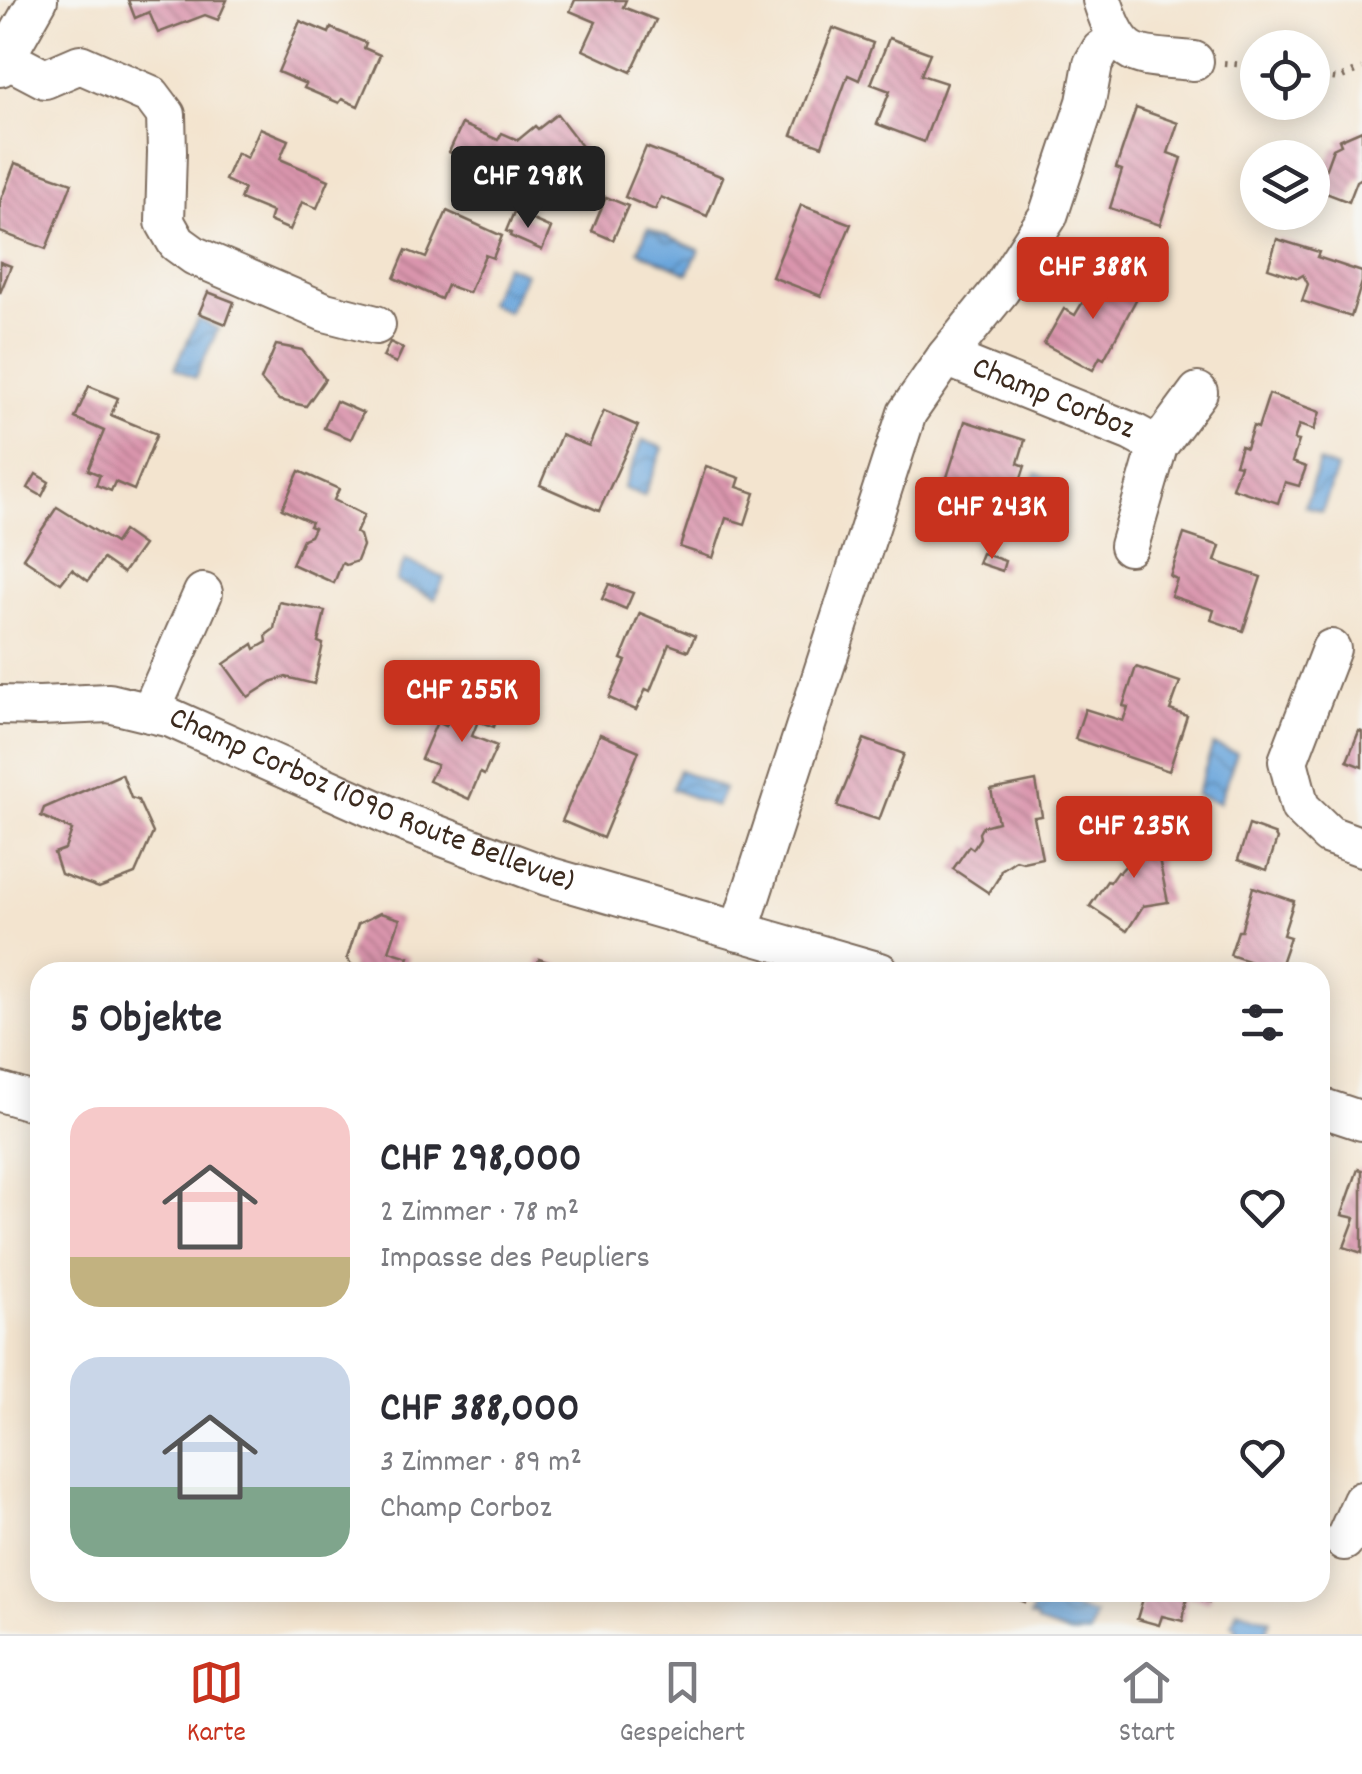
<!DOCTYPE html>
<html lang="de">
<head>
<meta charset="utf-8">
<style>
  body { margin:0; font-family:Dekko,sans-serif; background:#f2f2f3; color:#2b2b33; height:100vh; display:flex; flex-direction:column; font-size:38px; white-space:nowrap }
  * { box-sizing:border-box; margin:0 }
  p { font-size:32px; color:#7c7c81 }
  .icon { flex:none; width:55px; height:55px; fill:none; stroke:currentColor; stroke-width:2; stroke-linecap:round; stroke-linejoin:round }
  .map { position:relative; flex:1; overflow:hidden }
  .details { position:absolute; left:30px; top:962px; width:1300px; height:640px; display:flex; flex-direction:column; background:#fff; border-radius:30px; box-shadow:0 5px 25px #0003 }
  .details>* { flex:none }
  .fabs { position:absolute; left:1240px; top:30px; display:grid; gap:20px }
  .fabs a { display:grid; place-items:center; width:90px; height:90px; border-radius:50%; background:#fff; box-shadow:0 5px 25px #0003; font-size:50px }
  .price { position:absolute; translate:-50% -85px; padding:0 22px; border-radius:10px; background:#c8321e; color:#fff; font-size:32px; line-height:65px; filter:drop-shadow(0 2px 5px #0008) }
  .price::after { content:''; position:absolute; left:50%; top:60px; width:30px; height:22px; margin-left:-15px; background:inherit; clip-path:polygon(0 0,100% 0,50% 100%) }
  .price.on { background:#222; color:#fff }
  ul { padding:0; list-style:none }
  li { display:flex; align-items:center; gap:30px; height:250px; padding:0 40px }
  li span { display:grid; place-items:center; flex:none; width:280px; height:200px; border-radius:30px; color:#555 }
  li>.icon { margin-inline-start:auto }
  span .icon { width:120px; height:120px; fill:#fffc; stroke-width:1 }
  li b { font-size:42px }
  h2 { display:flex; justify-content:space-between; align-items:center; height:120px; padding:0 40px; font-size:42px }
  .tab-bar { display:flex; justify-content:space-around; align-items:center; height:140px; border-top:2px solid #e1e1e2; background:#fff; font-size:28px; color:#7c7c81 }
  .tab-bar a { display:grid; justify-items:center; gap:5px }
  .tab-bar .on { color:#c8321e }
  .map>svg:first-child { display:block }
</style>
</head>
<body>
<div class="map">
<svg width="1362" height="1634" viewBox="0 0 1362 1634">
  <defs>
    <pattern id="water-waves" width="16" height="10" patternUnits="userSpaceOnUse" patternTransform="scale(2.5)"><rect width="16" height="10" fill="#6ba6dc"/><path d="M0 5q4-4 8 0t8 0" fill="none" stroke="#5987b2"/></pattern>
    <pattern id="building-back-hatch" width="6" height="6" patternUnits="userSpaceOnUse" patternTransform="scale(2.5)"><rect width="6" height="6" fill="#da95ad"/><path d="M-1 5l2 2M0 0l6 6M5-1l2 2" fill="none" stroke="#b27a8c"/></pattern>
  </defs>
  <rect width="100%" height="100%" fill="#f6f6f2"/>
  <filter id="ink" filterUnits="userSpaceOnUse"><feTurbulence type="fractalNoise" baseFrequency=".01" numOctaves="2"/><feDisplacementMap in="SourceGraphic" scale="20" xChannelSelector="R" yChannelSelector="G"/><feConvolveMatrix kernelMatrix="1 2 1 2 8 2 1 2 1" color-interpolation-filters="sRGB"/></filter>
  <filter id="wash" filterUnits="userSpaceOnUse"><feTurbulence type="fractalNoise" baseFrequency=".0048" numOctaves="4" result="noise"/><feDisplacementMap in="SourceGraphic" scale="40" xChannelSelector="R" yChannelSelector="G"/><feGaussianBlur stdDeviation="2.25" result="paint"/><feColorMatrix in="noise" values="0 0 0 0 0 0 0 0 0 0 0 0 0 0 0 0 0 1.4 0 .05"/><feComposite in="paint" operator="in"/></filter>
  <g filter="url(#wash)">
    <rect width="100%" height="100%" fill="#f3e4cf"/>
    <!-- water -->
    <g fill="url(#water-waves)" stroke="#53687d" stroke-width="2.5">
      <path d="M 648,228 L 699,250 L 688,273 L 638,251 Z"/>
      <path d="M 505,265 L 525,273 L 508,312 L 488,303 Z"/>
      <path d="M 198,319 L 218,329 L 195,378 L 175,368 Z"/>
      <path d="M 643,440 L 663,448 L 644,496 L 623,488 Z"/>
      <path d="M 1319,462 L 1337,469 L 1322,512 L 1305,506 Z"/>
      <path d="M 1036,473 L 1055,480 L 1042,518 L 1023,511 Z"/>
      <path d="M 405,560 L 444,578 L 435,599 L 396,581 Z"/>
      <path d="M 1213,745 L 1237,753 L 1219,803 L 1196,795 Z"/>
      <path d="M 679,770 L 724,789 L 716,807 L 672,789 Z"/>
      <path d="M 1043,1599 L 1095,1615 L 1089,1634 L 1070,1634 L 1037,1623 L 1037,1619 L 1030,1617 L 1036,1600 L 1042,1602 Z"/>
      <path d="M 1237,1609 L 1270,1619 L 1265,1634 L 1235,1634 L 1237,1626 L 1232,1624 Z"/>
    </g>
    <g id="blocks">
      <!-- building -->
      <g fill="url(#building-back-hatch)">
        <path d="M 128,0 L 227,0 L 218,20 L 205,15 L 158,33 L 149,12 L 135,18 Z"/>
        <path d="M 575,0 L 626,0 L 623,7 L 656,20 L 631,72 L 583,50 L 596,22 L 570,11 Z"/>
        <path d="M 300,21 L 329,33 L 331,28 L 366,43 L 364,48 L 380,55 L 358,106 L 342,99 L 339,103 L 304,88 L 306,84 L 278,72 Z"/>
        <path d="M 833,28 L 873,43 L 859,80 L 848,75 L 822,146 L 792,135 Z"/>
        <path d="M 889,38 L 930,53 L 921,75 L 946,83 L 924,142 L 877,124 L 890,91 L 871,84 Z"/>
        <path d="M 1136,108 L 1178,123 L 1168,153 L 1182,158 L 1160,225 L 1110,208 L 1122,170 L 1116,168 Z"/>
        <path d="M 557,114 L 584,149 L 564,165 L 560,161 L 524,189 L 485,172 L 486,168 L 449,152 L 462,124 L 498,140 L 502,133 L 518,140 L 535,126 L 538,129 Z"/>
        <path d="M 260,128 L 288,140 L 280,159 L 329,180 L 317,208 L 302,202 L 290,230 L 269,221 L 272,212 L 240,199 L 244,189 L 225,180 L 237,153 L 247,158 Z"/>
        <path d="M 1362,130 L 1362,178 L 1357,181 L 1349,202 L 1318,190 L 1333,149 L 1341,145 L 1339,140 Z"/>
        <path d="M 646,147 L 723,177 L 707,216 L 661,197 L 655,210 L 625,197 Z"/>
        <path d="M 15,163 L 72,183 L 46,249 L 0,232 L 0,202 Z"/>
        <path d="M 606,197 L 628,206 L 613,240 L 592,231 Z"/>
        <path d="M 801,205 L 851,224 L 821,296 L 772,277 Z"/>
        <path d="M 447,211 L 502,236 L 493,258 L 485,255 L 469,293 L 447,285 L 441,299 L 394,278 L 406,250 L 426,258 Z"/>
        <path d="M 514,212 L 551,228 L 542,250 L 510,236 L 511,233 L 506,231 Z"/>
        <path d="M 1055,239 L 1064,243 L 1057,260 L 1048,255 Z"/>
        <path d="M 1277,239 L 1319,252 L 1317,257 L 1362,272 L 1362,282 L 1351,317 L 1302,301 L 1308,284 L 1303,275 L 1298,278 L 1268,268 Z"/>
        <path d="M 0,262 L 11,266 L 0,293 Z"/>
        <path d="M 1094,271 L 1138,296 L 1104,359 L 1100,357 L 1093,370 L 1044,344 L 1064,309 L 1075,315 L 1087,295 L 1082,292 Z"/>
        <path d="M 208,292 L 234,302 L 226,324 L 199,313 Z"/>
        <path d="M 390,342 L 403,348 L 396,363 L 383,357 Z"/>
        <path d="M 276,345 L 302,350 L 325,379 L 306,406 L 279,400 L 261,380 Z"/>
        <path d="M 89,386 L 118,398 L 111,415 L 157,434 L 134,490 L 115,482 L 111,491 L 96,485 L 100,475 L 88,470 L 104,431 L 75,418 Z"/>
        <path d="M 1269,394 L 1320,412 L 1314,430 L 1299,425 L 1294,440 L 1299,441 L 1292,462 L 1306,467 L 1299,486 L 1285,482 L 1278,503 L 1232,488 L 1240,465 L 1235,464 L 1241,446 L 1246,448 L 1253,426 L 1258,428 Z"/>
        <path d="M 336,401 L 363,413 L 351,439 L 324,428 Z"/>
        <path d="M 604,411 L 638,426 L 599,511 L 540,485 L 561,435 L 589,446 Z"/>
        <path d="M 965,421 L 1025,440 L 1018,463 L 1025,466 L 1017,490 L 1010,487 L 1002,511 L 973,501 L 970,509 L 940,499 Z"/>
        <path d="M 706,466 L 740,478 L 737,487 L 755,493 L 745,524 L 726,518 L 713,558 L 680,547 Z"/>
        <path d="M 299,471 L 339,489 L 334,500 L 364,515 L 356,533 L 360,535 L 363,546 L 357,561 L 346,565 L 342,563 L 334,583 L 292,564 L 303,539 L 310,536 L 314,528 L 309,526 L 311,522 L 282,509 Z"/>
        <path d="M 36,474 L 49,482 L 42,496 L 28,488 Z"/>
        <path d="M 57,507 L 115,543 L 123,531 L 143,545 L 123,573 L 103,559 L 88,581 L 72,569 L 61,583 L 23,558 Z"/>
        <path d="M 1184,534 L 1220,546 L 1215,561 L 1261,577 L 1243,631 L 1211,620 L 1214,610 L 1171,596 L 1177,579 L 1170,576 Z"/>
        <path d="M 982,553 L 1005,561 L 1002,571 L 978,563 Z"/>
        <path d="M 609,584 L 633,593 L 626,609 L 602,599 Z"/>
        <path d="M 279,602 L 325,611 L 318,642 L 323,644 L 314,684 L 286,677 L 273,681 L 248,697 L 224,664 L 253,644 L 255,649 L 267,642 L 266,635 L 274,629 Z"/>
        <path d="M 640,613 L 695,636 L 688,651 L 669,644 L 650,691 L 646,689 L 636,710 L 609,698 L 626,661 L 621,659 Z"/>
        <path d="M 1136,667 L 1180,682 L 1170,710 L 1187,716 L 1169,771 L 1075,739 L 1085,709 L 1123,721 L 1128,707 L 1123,706 Z"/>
        <path d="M 461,689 L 502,705 L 494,727 L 478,721 L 472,736 L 497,746 L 484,775 L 480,773 L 469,799 L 429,781 L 437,765 L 421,759 L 437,722 L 446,726 Z"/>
        <path d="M 1359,731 L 1362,732 L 1362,767 L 1347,761 Z"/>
        <path d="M 600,734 L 639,751 L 603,838 L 562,821 Z"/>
        <path d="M 864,739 L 904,754 L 879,820 L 837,806 Z"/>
        <path d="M 122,774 L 131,798 L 138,800 L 153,833 L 135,874 L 99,888 L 61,874 L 54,853 L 65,849 L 72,830 L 41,816 L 44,808 Z"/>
        <path d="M 1036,781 L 1042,816 L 1034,817 L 1042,858 L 1023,862 L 1016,860 L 1001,870 L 999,877 L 989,893 L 953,869 L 969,846 L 973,849 L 980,838 L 979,833 L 983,826 L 998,822 L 991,790 Z"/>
        <path d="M 1249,825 L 1274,834 L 1277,839 L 1267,870 L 1238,860 Z"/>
        <path d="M 1152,826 L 1168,902 L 1143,906 L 1127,931 L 1090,906 L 1107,881 L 1110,882 L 1117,872 L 1119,873 L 1127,864 L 1121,832 Z"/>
        <path d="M 1253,887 L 1294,901 L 1283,935 L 1290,937 L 1278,972 L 1261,972 L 1263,966 L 1230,955 L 1238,931 L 1241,931 Z"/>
        <path d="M 380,913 L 400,919 L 389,951 L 409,957 L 404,972 L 350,972 L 352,966 L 347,958 L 358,924 Z"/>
        <path d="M 539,959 L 578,972 L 535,972 Z"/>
        <path d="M 1358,1169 L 1362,1170 L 1362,1253 L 1344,1247 L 1355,1218 L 1342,1215 Z"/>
        <path d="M 998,1592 L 1028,1592 L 1025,1602 Z"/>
        <path d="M 1145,1592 L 1161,1593 L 1212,1592 L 1209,1602 L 1187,1596 L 1183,1621 L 1162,1616 L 1159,1625 L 1137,1619 Z"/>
      </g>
    </g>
  </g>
  <g filter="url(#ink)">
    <use href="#blocks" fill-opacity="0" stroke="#7b6b5c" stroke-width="2.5"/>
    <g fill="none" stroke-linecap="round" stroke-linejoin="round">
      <defs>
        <g id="street">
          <path d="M 1102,0 C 1122,63 1135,55 1194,61"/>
          <path d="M 5,58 L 45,79 L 80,64 L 151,95 L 166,115 L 167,152 L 165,222 L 177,243 L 195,256 L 325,312 L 376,325"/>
          <path d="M 0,67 L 38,0"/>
          <path id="s1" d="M 946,357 L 1132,432 L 1158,446"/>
          <path d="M 1129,546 L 1158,446 L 1198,392"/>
          <path d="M 1331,649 L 1288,761 L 1300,807 L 1329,835 L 1362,847"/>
          <path id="s2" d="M 0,705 L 39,706 L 109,703 L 171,718 L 406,823 L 547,876 L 880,972"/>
          <path d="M 150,713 L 203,593"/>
          <path d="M 739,932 L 907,413 L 946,357 L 1001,289 L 1048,216 L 1086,102 L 1093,64 L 1101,50 L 1117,39"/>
          <path d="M 0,1092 L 40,1104"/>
          <path d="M 1320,1107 L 1362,1121"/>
          <path d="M 1344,1541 L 1362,1501"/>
        </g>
      </defs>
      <!-- street casing -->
      <use href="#street" stroke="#7b6b5c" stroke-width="42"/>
      <!-- path -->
      <g stroke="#7b6b5c" stroke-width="6" stroke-dasharray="2.5 8" stroke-linecap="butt">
        <path d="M 1224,63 L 1258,66"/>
        <path d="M 1312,75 L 1338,79 L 1362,68"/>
      </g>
      <!-- street -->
      <use href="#street" stroke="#fff" stroke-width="38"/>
    </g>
  </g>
  <g text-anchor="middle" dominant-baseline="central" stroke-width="8" stroke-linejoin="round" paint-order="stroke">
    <!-- street labels -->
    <g font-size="32" fill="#3b2a1e" stroke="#f6f6f2">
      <text stroke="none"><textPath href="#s1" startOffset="115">Champ Corboz</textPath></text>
      <text stroke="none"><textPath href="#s2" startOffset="390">Champ Corboz (1090 Route Bellevue)</textPath></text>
    </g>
  </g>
</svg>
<div class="fabs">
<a><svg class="icon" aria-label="locate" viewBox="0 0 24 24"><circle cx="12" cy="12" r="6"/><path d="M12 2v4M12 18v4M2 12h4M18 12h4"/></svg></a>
<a><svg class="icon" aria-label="layers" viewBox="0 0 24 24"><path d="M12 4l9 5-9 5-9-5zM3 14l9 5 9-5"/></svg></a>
</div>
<b class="price on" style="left:528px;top:231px">CHF 298K</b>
<b class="price" style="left:1093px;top:322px">CHF 388K</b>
<b class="price" style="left:992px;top:562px">CHF 243K</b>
<b class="price" style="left:462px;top:745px">CHF 255K</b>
<b class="price" style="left:1134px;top:881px">CHF 235K</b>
<section class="details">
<h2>5 Objekte<svg class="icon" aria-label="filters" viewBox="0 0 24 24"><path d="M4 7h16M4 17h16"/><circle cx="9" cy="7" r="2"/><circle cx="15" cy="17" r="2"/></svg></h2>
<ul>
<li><span style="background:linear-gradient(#f6c9c9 75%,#c2b280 0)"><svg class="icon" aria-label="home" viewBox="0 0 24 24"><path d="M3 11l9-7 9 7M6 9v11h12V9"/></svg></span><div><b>CHF 298,000</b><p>2 Zimmer · 78 m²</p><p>Impasse des Peupliers</p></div><svg class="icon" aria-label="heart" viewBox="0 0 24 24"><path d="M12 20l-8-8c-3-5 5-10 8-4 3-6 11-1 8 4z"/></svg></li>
<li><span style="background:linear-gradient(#c9d6e8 65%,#7fa58c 0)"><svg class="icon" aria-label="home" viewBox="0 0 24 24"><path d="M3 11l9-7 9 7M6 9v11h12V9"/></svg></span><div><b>CHF 388,000</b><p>3 Zimmer · 89 m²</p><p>Champ Corboz</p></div><svg class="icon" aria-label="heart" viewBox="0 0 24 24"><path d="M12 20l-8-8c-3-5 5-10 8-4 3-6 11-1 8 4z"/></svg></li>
</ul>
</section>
</div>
<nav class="tab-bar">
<a class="on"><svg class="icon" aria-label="map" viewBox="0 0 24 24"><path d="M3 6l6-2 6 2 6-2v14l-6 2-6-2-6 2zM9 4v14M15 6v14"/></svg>Karte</a>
<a><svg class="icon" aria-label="saved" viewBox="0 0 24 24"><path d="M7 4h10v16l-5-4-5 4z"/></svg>Gespeichert</a>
<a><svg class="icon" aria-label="home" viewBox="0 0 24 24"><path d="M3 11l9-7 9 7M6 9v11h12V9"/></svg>Start</a>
</nav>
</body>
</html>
